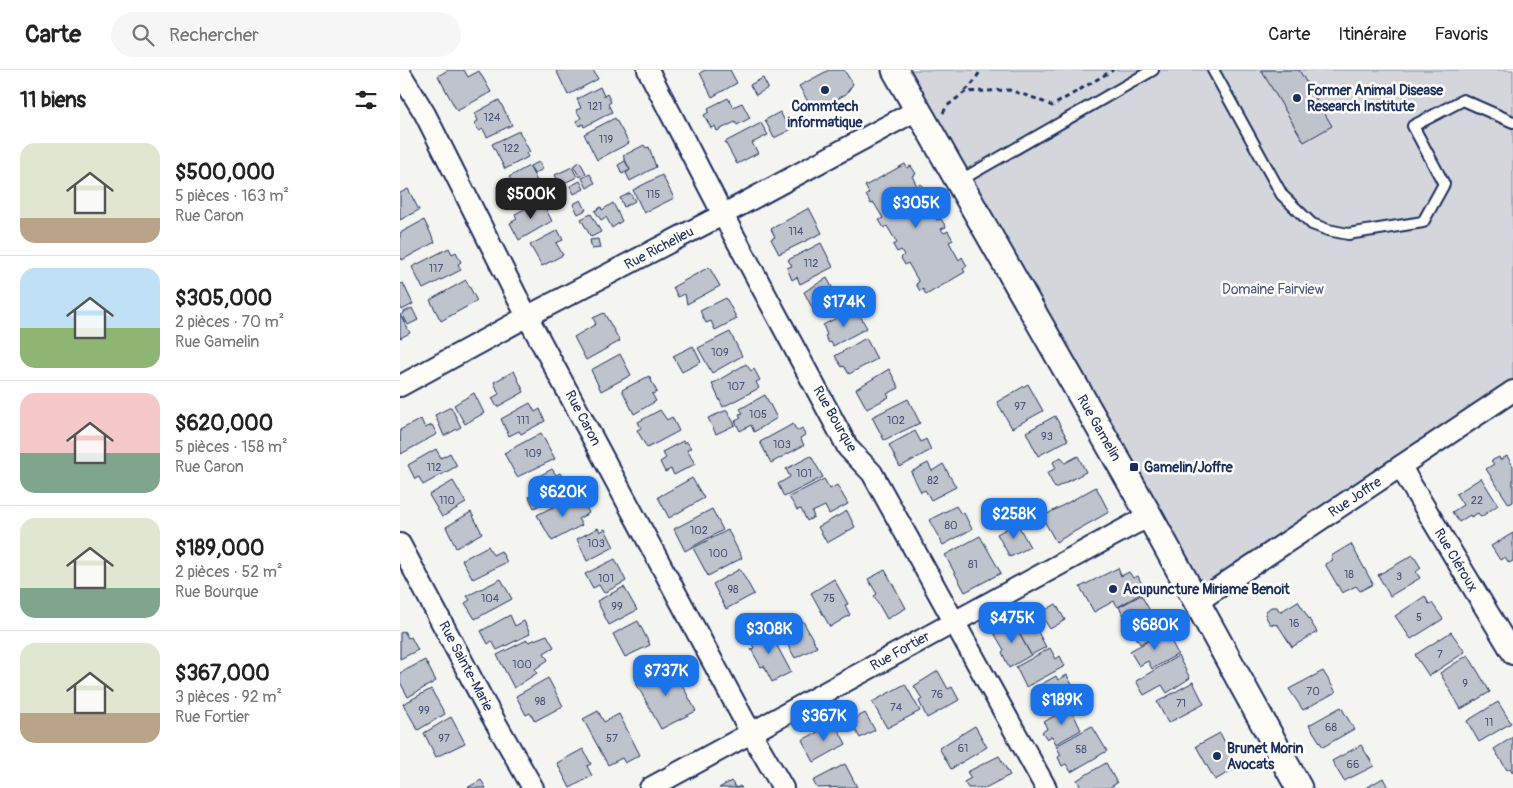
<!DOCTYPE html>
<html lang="fr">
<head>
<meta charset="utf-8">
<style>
  body { margin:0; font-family:Pangolin,sans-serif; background:#f6f6f6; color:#222; height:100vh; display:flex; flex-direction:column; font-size:19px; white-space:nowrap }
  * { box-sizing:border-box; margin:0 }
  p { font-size:16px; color:#767676 }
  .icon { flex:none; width:28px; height:28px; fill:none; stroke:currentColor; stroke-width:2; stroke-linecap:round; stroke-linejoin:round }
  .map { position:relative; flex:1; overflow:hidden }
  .panel { display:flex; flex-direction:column; background:#fff; width:400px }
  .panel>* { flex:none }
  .price { position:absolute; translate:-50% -42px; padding:0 11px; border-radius:10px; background:#1a73e8; color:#fff; font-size:16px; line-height:32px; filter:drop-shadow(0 1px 2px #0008) }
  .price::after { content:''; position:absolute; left:50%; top:30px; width:15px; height:11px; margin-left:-8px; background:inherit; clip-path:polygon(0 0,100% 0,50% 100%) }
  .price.on { background:#222; color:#fff }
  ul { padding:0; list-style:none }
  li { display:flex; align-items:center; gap:15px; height:125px; padding:0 20px }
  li+li { border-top:1px solid #e0e0e0 }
  li span { display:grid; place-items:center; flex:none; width:140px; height:100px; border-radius:15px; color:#555 }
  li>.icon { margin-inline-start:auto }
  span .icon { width:60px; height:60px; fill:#fffc; stroke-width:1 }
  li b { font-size:21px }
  h2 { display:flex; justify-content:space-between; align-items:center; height:60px; padding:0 20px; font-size:21px }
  header { display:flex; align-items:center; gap:30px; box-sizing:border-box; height:70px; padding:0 25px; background:#fff; border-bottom:1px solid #e0e0e0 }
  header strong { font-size:24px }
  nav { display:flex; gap:28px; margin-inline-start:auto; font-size:18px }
  .search { width:350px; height:45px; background:#f6f6f6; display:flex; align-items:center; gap:12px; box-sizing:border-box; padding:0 18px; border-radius:28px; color:#767676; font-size:19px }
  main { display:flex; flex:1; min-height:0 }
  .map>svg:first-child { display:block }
</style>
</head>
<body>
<header>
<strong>Carte</strong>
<div class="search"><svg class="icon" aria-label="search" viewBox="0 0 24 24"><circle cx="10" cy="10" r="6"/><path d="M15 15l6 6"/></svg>Rechercher</div>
<nav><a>Carte</a><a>Itinéraire</a><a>Favoris</a></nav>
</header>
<main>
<section class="panel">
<h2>11 biens<svg class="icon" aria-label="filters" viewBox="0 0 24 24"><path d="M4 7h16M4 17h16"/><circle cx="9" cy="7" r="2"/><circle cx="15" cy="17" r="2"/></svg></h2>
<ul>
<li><span style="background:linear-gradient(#dfe7d0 75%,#b9a48a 0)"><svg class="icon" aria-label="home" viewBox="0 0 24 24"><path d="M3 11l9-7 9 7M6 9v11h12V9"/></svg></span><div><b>$500,000</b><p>5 pièces · 163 m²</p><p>Rue Caron</p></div></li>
<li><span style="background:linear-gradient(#bfe0f5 60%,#8fb573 0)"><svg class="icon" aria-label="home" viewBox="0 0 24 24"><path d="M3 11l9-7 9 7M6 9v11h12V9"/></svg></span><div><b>$305,000</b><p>2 pièces · 70 m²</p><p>Rue Gamelin</p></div></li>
<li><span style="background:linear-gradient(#f6c9c9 60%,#7fa58c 0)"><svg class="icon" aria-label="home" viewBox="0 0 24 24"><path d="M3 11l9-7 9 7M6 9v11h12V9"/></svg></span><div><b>$620,000</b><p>5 pièces · 158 m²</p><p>Rue Caron</p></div></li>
<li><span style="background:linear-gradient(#dfe7d0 70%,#7fa58c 0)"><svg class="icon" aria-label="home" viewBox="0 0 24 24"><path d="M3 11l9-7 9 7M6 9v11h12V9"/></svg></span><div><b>$189,000</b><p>2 pièces · 52 m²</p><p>Rue Bourque</p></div></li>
<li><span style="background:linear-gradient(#dfe7d0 70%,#b9a48a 0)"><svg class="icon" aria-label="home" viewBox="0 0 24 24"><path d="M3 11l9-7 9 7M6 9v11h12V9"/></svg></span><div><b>$367,000</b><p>3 pièces · 92 m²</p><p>Rue Fortier</p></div></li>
</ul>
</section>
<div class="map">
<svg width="1113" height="718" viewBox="0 0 1113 718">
  <rect width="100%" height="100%" fill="#f4f4f1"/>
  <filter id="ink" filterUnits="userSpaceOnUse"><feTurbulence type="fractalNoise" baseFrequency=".02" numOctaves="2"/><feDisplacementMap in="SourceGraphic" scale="10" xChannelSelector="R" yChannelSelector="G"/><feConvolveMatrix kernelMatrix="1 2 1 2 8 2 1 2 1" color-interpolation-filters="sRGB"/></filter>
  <g filter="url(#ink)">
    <!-- green -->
    <path fill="#d4d6db" stroke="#78829c" d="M 495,0 L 1113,0 L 1113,321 L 797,532 Z"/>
    <!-- building -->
    <g fill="#bfc3cc" stroke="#1b2f5e">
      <path d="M 48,0 L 64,0 L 68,7 L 79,1 L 91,22 L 57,41 L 38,6 Z"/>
      <path d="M 156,0 L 193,0 L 198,9 L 168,25 Z"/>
      <path d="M 305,0 L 330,0 L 337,13 L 312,27 L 300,3 Z"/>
      <path d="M 429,0 L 444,0 L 453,14 L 446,24 L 414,42 L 399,16 Z"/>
      <path d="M 861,0 L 899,0 L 932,56 L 904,72 Z"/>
      <path d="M 363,8 L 368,18 L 356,25 L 350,15 Z"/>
      <path d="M 200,17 L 204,26 L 207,24 L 211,32 L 208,34 L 212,42 L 184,57 L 183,54 L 179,56 L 176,51 L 181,48 L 176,40 L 181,38 L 177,29 Z"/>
      <path d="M 328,28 L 333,37 L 342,33 L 350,48 L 337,55 L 335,52 L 317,61 L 315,56 L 311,58 L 304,45 L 309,42 L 308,38 Z"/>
      <path d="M 99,30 L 112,55 L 87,67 L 83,59 L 79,61 L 74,53 L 78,51 L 75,43 Z"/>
      <path d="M 380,42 L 390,60 L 374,68 L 365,50 Z"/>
      <path d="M 215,48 L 229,73 L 197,90 L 184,64 Z"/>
      <path d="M 361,53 L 368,65 L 352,73 L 358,83 L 337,94 L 325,72 Z"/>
      <path d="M 119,61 L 130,82 L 126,83 L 128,87 L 105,99 L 92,74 Z"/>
      <path d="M 244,75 L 246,78 L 249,77 L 256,97 L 230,111 L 226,103 L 230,100 L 223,86 Z"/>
      <path d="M 225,91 L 230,100 L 222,104 L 218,95 Z"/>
      <path d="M 139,92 L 143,99 L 134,104 L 130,96 Z"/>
      <path d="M 180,92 L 186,103 L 180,107 L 173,96 Z"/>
      <path d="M 505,94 L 507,98 L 511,96 L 516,104 L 512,106 L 517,116 L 521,114 L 526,123 L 523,125 L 537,150 L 541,149 L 546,157 L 541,159 L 544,163 L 548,161 L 553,170 L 549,172 L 559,190 L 562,187 L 567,196 L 563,199 L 565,202 L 526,225 L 523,219 L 520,221 L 516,214 L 519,212 L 508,193 L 505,195 L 501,188 L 504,185 L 501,180 L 497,182 L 493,175 L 497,173 L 487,156 L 484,158 L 479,150 L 483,148 L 474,133 L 471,134 L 466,125 L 469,123 L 465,116 Z"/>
      <path d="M 129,96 L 142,120 L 122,131 L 109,107 Z"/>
      <path d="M 172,97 L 177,107 L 160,115 L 155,105 Z"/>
      <path d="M 190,104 L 195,113 L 187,118 L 182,108 Z"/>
      <path d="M 262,105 L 274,128 L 244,143 L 233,120 Z"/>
      <path d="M 180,111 L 184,119 L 174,124 L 170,116 Z"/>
      <path d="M 8,119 L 19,140 L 0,150 L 0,123 Z"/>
      <path d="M 230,123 L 235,131 L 224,137 L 220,128 Z"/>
      <path d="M 141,130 L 152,151 L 119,170 L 110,153 L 117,149 L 115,144 Z"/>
      <path d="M 181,130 L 186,140 L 178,144 L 173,134 Z"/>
      <path d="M 213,133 L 222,151 L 212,158 L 206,147 L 201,150 L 195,141 L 201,137 L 202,140 Z"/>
      <path d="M 409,138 L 422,163 L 379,184 L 371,169 L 375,167 L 371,159 Z"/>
      <path d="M 191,144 L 201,162 L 191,167 L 181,149 Z"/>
      <path d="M 24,150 L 35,172 L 2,190 L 0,186 L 0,163 Z"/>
      <path d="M 158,160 L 163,170 L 156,173 L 163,185 L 142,196 L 130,175 Z"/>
      <path d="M 198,169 L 200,178 L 192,179 L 190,170 Z"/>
      <path d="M 421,173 L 433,197 L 400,214 L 397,207 L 392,210 L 387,198 L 392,196 L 388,190 Z"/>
      <path d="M 49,178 L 52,184 L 56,182 L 61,192 L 58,194 L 61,200 L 23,219 L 12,197 Z"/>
      <path d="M 309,197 L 320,216 L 287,234 L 285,224 L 278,227 L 273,217 Z"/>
      <path d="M 427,208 L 441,234 L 417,247 L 404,222 Z"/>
      <path d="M 66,210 L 77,231 L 41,251 L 30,230 Z"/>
      <path d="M 3,213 L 13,234 L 2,240 L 0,236 L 0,214 Z"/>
      <path d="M 326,228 L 337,249 L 315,260 L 311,251 L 306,253 L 300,241 Z"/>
      <path d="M 12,238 L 18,250 L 8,255 L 2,243 Z"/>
      <path d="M 452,240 L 456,246 L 459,244 L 467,258 L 433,276 L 431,272 L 429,273 L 425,266 L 427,265 L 423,255 Z"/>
      <path d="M 204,243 L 220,271 L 186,290 L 174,267 L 196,254 L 193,248 Z"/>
      <path d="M 0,244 L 10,263 L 0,268 Z"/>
      <path d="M 330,262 L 342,286 L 312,303 L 298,278 Z"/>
      <path d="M 466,268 L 477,289 L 449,304 L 444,296 L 442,297 L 435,286 Z"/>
      <path d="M 293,276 L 301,292 L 282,302 L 273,286 Z"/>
      <path d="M 220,284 L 231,305 L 201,321 L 191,300 Z"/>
      <path d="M 346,294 L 351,301 L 354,299 L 360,310 L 356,312 L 359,318 L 323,337 L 312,314 Z"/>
      <path d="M 489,299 L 499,318 L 487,324 L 489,327 L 467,339 L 456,319 Z"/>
      <path d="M 114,301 L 124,322 L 97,337 L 92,328 L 99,324 L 94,312 Z"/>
      <path d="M 249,306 L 257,322 L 252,324 L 256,331 L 234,344 L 222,320 Z"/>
      <path d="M 628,314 L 643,341 L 612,358 L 597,332 Z"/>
      <path d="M 74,323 L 84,343 L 65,354 L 54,335 Z"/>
      <path d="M 365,325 L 377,348 L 354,362 L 351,355 L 340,361 L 335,351 L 341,348 L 339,344 L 343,343 L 340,339 Z"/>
      <path d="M 508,329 L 520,353 L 484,370 L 472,347 Z"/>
      <path d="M 130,333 L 135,342 L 140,339 L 145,351 L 121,364 L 119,361 L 109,366 L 101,349 Z"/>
      <path d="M 51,337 L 61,357 L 44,366 L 35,345 Z"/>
      <path d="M 260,340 L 267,350 L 272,347 L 279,361 L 247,378 L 237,360 L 241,358 L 238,352 Z"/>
      <path d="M 327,340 L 335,355 L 316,364 L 308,348 Z"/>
      <path d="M 655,346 L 668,370 L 638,386 L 626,362 Z"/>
      <path d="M 21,349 L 25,358 L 32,355 L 37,364 L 1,384 L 0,360 Z"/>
      <path d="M 393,354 L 397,361 L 402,358 L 405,365 L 400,368 L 404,375 L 371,393 L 360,372 Z"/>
      <path d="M 515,361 L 521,372 L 526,369 L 531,380 L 500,397 L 489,375 Z"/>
      <path d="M 141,363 L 155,389 L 117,407 L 104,383 Z"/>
      <path d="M 283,371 L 284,373 L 286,371 L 291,378 L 287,380 L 295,394 L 274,405 L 271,399 L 265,402 L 260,392 L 266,388 L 262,382 Z"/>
      <path d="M 36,379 L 41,388 L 50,383 L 57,396 L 23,415 L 19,407 L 15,409 L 8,395 Z"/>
      <path d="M 411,386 L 423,407 L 384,427 L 378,414 L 390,407 L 386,399 Z"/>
      <path d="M 678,386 L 686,402 L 655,418 L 647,403 L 656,398 L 653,392 L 661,387 L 665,393 Z"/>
      <path d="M 1107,386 L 1113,396 L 1113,432 L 1109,434 L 1086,399 L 1094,394 L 1091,391 L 1099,387 L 1100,390 Z"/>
      <path d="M 528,393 L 532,401 L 543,394 L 556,417 L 531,430 L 525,420 L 521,422 L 511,402 Z"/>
      <path d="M 152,399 L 156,405 L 160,403 L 165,412 L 160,414 L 164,422 L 134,438 L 129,427 L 137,423 L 130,411 Z"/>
      <path d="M 292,408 L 304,428 L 269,448 L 258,427 Z"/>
      <path d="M 1081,408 L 1098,435 L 1081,447 L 1078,443 L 1071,447 L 1070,445 L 1059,452 L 1052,442 L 1063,435 L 1056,424 Z"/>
      <path d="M 424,409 L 430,419 L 437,415 L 448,434 L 429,444 L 425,436 L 412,442 L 414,447 L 407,451 L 401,439 L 397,440 L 389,427 Z"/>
      <path d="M 53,411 L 66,433 L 42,447 L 29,425 Z"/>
      <path d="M 696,417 L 709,442 L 656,472 L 642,447 Z"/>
      <path d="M 176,425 L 180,435 L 184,433 L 189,443 L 178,449 L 182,455 L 152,471 L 137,445 Z"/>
      <path d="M 556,436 L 561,444 L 564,443 L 572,459 L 543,475 L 529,450 Z"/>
      <path d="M 312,439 L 323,460 L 285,481 L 274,459 Z"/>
      <path d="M 447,441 L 455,457 L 427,473 L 418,457 Z"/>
      <path d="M 71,442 L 82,463 L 56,478 L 46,457 Z"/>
      <path d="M 617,453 L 630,477 L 610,487 L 597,464 Z"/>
      <path d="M 198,458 L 200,462 L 205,459 L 214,477 L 187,491 L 177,469 Z"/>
      <path d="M 328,460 L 342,488 L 308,506 L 293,478 Z"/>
      <path d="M 1113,463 L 1113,491 L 1109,493 L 1105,487 L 1100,490 L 1091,476 Z"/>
      <path d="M 580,466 L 601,503 L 565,522 L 545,485 Z"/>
      <path d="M 951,474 L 973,514 L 960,521 L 956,516 L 942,523 L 925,494 L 933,490 L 931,486 Z"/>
      <path d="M 88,476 L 93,485 L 101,481 L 107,492 L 73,509 L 62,490 Z"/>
      <path d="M 1013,485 L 1021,498 L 1016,502 L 1020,508 L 990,526 L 978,505 Z"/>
      <path d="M 215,489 L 226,511 L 204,523 L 199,515 L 193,518 L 185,504 Z"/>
      <path d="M 718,498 L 721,506 L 729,502 L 733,508 L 738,506 L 745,521 L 718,537 L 714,531 L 694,542 L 680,517 Z"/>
      <path d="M 340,499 L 354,524 L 326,539 L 313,514 Z"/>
      <path d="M 485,500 L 506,538 L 487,549 L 474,526 L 477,524 L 468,509 Z"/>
      <path d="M 101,509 L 112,529 L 75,549 L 65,533 L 70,530 L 67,526 Z"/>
      <path d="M 434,509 L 448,534 L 445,535 L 450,545 L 430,557 L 411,523 Z"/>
      <path d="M 224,517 L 237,540 L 209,555 L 197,531 Z"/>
      <path d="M 741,525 L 762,562 L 740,574 L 719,537 Z"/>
      <path d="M 1025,526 L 1029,534 L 1032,533 L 1043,549 L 1011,569 L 995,546 Z"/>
      <path d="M 898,531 L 917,562 L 892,577 L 878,555 L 870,554 L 866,547 L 866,541 L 871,537 L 877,537 L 880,542 Z"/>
      <path d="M 656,534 L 665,550 L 650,559 L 640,543 Z"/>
      <path d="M 110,545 L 115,556 L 124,551 L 130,564 L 97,580 L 92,571 L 88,574 L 81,561 Z"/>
      <path d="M 628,545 L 633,554 L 636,552 L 641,560 L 638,562 L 646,577 L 631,585 L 613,552 Z"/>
      <path d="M 386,549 L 391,557 L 403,551 L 417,577 L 395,588 L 376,554 Z"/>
      <path d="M 238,551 L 250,575 L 225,587 L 213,564 Z"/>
      <path d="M 612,551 L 631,585 L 609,598 L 602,582 L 604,580 L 593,561 Z"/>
      <path d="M 371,558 L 377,571 L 375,572 L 391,602 L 372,612 L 364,596 L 361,597 L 351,579 L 354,578 L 349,568 Z"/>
      <path d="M 4,561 L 8,568 L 11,567 L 18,580 L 0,589 L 0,563 Z"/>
      <path d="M 766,561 L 778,584 L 752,599 L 748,591 L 739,596 L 730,581 Z"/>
      <path d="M 1051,562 L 1065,582 L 1029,606 L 1015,585 Z"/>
      <path d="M 147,565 L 154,577 L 144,583 L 148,590 L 135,599 L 137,603 L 114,618 L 97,585 L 127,570 L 129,572 Z"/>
      <path d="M 650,578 L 656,589 L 660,586 L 665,596 L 626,617 L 616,597 Z"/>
      <path d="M 1068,585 L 1090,622 L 1061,639 L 1040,603 Z"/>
      <path d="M 778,586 L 790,608 L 767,623 L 762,615 L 744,625 L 736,611 Z"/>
      <path d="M 25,590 L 36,611 L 8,627 L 0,612 L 0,603 Z"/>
      <path d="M 271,594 L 296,641 L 261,659 L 236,613 Z"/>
      <path d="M 538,601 L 548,619 L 552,617 L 559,630 L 527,648 L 519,631 L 522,629 L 514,616 Z"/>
      <path d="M 923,601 L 936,622 L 903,640 L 889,619 Z"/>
      <path d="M 667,605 L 677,625 L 644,644 L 631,620 L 656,606 L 658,610 Z"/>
      <path d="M 148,608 L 163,636 L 135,651 L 130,643 L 126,645 L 116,626 Z"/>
      <path d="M 793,612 L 804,634 L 768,653 L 757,632 Z"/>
      <path d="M 505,614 L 520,641 L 487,658 L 472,632 Z"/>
      <path d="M 31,619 L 45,644 L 18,660 L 3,634 Z"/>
      <path d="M 1098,632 L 1111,653 L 1079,672 L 1067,651 Z"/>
      <path d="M 670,637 L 681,660 L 656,674 L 652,666 L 647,669 L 642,662 L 647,659 L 644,652 Z"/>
      <path d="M 941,637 L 954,659 L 923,677 L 909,655 Z"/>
      <path d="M 198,641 L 204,652 L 219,644 L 240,685 L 225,693 L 222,688 L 208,695 L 183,649 Z"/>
      <path d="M 465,643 L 475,660 L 460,668 L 450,651 Z"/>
      <path d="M 51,647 L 65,673 L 36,687 L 24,663 Z"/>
      <path d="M 435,653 L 446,674 L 414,692 L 402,670 Z"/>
      <path d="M 575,656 L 587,677 L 551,699 L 539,678 Z"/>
      <path d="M 692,656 L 707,681 L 671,702 L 666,694 L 662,696 L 658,687 L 661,685 L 656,676 Z"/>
      <path d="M 820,663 L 838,697 L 815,710 L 796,676 Z"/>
      <path d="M 1113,667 L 1113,703 L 1110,698 L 1107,700 L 1094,679 Z"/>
      <path d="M 961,675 L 974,696 L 944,711 L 932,691 Z"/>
      <path d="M 183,679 L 191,694 L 187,696 L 192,706 L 170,718 L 157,693 Z"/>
      <path d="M 599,686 L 610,705 L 585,718 L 568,718 L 564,712 L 571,708 L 567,702 Z"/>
      <path d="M 706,693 L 717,713 L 709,718 L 681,718 L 677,710 Z"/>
      <path d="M 445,694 L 457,717 L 417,718 L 413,711 Z"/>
      <path d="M 983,708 L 988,718 L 966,718 Z"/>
      <path d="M 81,710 L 86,718 L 67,718 Z"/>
      <path d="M 331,711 L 336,718 L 340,716 L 342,718 L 319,718 Z"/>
    </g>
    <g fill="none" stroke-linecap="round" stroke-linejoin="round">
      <defs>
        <g id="service">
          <path d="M 813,0 L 882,125 L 912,154 L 928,160 L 948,164 L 1023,152 L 1044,114 L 1013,56 L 1063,30 L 1113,52"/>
          <path d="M 559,111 L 753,0"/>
        </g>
        <g id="minor">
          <path d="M 248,0 L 331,160 L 448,378 L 472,403 L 646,718"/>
          <path d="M 0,3 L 25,44 L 119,231 L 351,663 L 383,718"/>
          <path d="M 0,316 L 128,246 L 324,144 L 517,40"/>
          <path d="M 1001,396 L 1010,413 L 1113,584"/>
          <path d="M 0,474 L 85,634 L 133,718"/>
          <path d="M 797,532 L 1113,321"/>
          <path d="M 250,718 L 734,454 L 750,447"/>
        </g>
        <path id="tertiary" d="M 495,0 L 750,447 L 899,718"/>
      </defs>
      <!-- service casing -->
      <use href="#service" stroke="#1b2f5e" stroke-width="14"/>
      <!-- minor casing -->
      <use href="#minor" stroke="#1b2f5e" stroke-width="24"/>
      <!-- tertiary casing -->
      <use href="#tertiary" stroke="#1b2f5e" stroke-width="29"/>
      <!-- path -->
      <g stroke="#1b2f5e" stroke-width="3" stroke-dasharray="5 4" stroke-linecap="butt">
        <path d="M 565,21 L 573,13 L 581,0"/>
        <path d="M 543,43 L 547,36 L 565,22 L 609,20 L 637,29 L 652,36 L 713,0"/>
      </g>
      <!-- service -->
      <use href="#service" stroke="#fdfcf7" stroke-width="10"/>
      <!-- minor -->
      <use href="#minor" stroke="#fdfcf7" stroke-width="20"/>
      <!-- tertiary -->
      <use href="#tertiary" stroke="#fdfcf7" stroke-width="25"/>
    </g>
  </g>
  <!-- markers -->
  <g fill="#1b2f5e" stroke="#fdfcf7" stroke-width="2">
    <circle cx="425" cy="20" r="5"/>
    <circle cx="897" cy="28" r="5"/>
    <rect x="729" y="392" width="10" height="10" rx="2.5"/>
    <circle cx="713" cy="519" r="5"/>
    <circle cx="817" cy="686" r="5"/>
  </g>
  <g text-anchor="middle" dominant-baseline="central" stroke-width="5" stroke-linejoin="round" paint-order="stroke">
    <!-- number labels -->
    <g font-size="11" fill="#44547a">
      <text x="195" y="36">121</text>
      <text x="92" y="47">124</text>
      <text x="206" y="69">119</text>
      <text x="111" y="78">122</text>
      <text x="253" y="124">115</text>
      <text x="396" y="161">114</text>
      <text x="411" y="193">112</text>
      <text x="36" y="198">117</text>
      <text x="320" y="282">109</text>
      <text x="336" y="316">107</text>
      <text x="620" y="336">97</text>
      <text x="358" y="344">105</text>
      <text x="123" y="350">111</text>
      <text x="496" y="350">102</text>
      <text x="647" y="366">93</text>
      <text x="382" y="374">103</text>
      <text x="133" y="383">109</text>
      <text x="34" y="397">112</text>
      <text x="404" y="403">101</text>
      <text x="533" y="410">82</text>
      <text x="47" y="430">110</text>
      <text x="1077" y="430">22</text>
      <text x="551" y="455">80</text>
      <text x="299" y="460">102</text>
      <text x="196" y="473">103</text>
      <text x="318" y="483">100</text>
      <text x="573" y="494">81</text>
      <text x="949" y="504">18</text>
      <text x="999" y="506">3</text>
      <text x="206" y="508">101</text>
      <text x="333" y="519">98</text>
      <text x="90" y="528">104</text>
      <text x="429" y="528">75</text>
      <text x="217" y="536">99</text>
      <text x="1019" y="547">5</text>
      <text x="894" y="553">16</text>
      <text x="1040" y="584">7</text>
      <text x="122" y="594">100</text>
      <text x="1065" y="613">9</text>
      <text x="913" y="621">70</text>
      <text x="537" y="624">76</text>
      <text x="140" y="631">98</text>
      <text x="781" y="633">71</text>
      <text x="496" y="637">74</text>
      <text x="24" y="640">99</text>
      <text x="1089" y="652">11</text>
      <text x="931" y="657">68</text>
      <text x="44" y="668">97</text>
      <text x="212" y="668">57</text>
      <text x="563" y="678">61</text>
      <text x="681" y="679">58</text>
      <text x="953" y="694">66</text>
    </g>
    <!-- poi labels -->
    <g font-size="14" font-weight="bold" fill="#1b2f5e" stroke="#fdfcf7" text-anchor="start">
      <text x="907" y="20">Former Animal Disease<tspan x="907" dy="16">Research Institute</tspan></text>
      <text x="425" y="36" text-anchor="middle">Commtech<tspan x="425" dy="16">informatique</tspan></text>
      <text x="744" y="397">Gamelin/Joffre</text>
      <text x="723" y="519">Acupuncture Miriame Benoit</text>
      <text x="827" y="678">Brunet Morin<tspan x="827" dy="16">Avocats</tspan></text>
    </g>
    <!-- street labels -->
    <g font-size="14" fill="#1b2f5e" stroke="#fdfcf7">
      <text transform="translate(259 178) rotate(-28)">Rue Richelieu</text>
      <text transform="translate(183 348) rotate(62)">Rue Caron</text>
      <text transform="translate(435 349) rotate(60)">Rue Bourque</text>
      <text transform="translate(699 358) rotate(60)">Rue Gamelin</text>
      <text transform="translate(955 427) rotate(-34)">Rue Joffre</text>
      <text transform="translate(1056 490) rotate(59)">Rue Cléroux</text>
      <text transform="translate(500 581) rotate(-29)">Rue Fortier</text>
      <text transform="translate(66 596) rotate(62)">Rue Sainte-Marie</text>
    </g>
    <!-- park labels -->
    <g font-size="14" fill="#49597d" stroke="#fdfcf7">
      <text x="873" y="219">Domaine Fairview</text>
    </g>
  </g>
</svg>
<b class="price on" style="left:131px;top:150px">$500K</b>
<b class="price" style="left:516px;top:159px">$305K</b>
<b class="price" style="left:444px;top:258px">$174K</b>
<b class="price" style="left:163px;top:448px">$620K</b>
<b class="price" style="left:614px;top:470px">$258K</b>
<b class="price" style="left:612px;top:574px">$475K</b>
<b class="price" style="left:755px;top:581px">$680K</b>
<b class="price" style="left:369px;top:585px">$308K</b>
<b class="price" style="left:266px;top:627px">$737K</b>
<b class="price" style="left:662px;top:656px">$189K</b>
<b class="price" style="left:424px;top:672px">$367K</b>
</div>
</main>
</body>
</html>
